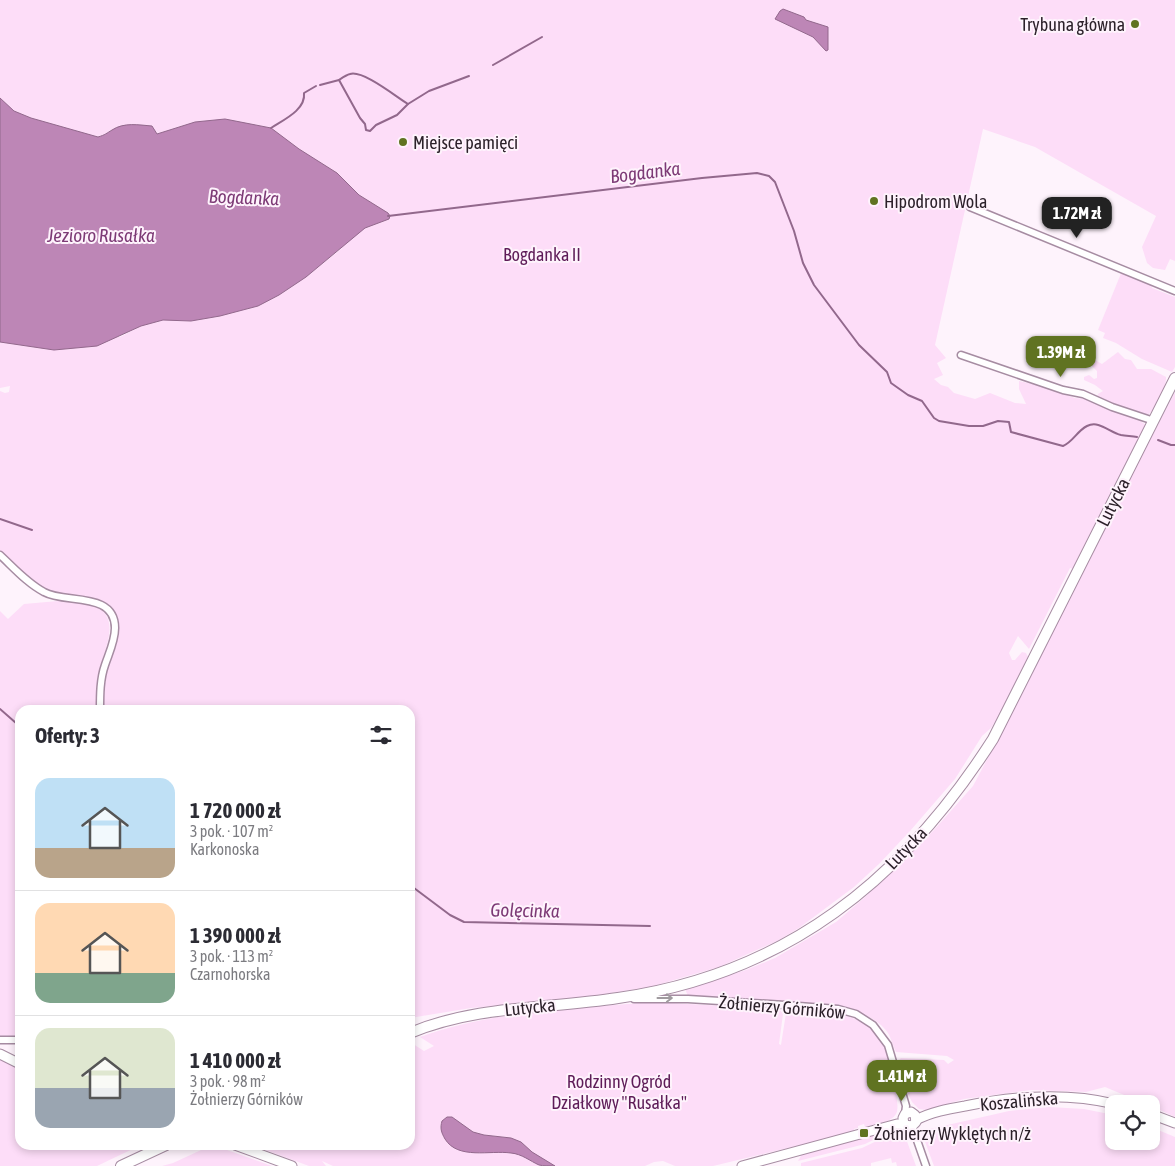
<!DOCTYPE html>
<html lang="pl">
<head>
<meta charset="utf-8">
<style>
  body { margin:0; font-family:"Asap Condensed",sans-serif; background:#f2f2f3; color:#2b2b33; height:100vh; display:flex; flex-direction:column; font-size:19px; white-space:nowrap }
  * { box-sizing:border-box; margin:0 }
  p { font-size:16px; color:#7c7c81 }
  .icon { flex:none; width:28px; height:28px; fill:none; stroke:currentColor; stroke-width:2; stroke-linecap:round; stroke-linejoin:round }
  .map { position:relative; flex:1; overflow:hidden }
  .side { position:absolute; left:15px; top:705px; width:400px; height:445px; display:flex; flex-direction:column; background:#fff; border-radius:15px; box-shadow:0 2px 8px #0003 }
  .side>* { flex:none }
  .tools { position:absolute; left:1105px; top:1095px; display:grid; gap:10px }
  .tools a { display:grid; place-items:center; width:55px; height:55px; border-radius:10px; background:#fff; box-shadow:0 2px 8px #0003; font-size:25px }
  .price { position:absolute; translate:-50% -42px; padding:0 11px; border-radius:10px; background:#607321; color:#fff; font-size:16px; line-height:32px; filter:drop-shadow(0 1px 2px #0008) }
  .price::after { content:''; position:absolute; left:50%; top:30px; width:15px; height:11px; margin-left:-8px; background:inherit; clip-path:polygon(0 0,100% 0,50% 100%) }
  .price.selected { background:#222; color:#fff }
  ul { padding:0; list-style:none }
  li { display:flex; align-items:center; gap:15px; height:125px; padding:0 20px }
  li+li { border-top:1px solid #e1e1e2 }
  li span { display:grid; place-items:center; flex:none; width:140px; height:100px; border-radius:15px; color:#555 }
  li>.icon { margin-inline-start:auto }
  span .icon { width:60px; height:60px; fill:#fffc; stroke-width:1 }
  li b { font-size:21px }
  h2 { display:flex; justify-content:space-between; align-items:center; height:60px; padding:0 20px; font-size:21px }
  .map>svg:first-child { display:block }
</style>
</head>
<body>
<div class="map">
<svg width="1175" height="1166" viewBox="0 0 1175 1166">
  <rect width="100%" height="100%" fill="#fef3fc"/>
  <!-- green -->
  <g fill="#fdddf8">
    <path d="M 0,0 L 1175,0 L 1175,261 L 1170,259 L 1165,270 L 1153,268 L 1147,263 L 1142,247 L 1156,216 L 1035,147 L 983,129 L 935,345 L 946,358 L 937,363 L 943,375 L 934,379 L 941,385 L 948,387 L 954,393 L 975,399 L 990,393 L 1015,403 L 1026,404 L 1019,389 L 1019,381 L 1042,386 L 1075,398 L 1087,399 L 1103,407 L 1137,418 L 1147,426 L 1073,569 L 1070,568 L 1029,649 L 1018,636 L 1009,653 L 1012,660 L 1015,660 L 1022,652 L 1026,653 L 1028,657 L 1000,714 L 991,728 L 982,736 L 955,779 L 910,831 L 880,863 L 854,887 L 799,928 L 779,940 L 719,967 L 650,987 L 584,997 L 471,1008 L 410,1018 L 410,710 L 104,710 C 104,696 104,681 108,668 C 113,654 121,639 118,624 C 113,588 69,601 48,591 C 29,582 15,566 0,552 L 0,391 L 5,393 L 9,392 L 10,386 L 0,388 L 0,334 L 120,337 L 141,326 L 163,320 L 191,321 L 220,316 L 258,306 L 279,295 L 306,277 L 342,248 L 168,133 L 157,134 L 154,130 L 117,146 L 0,113 Z"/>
    <path d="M 1122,271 L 1151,284 L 1152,288 L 1175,297 L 1175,367 L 1172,372 L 1142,359 L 1116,343 L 1103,338 L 1105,333 L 1098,330 Z"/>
    <path d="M 1118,352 L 1125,359 L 1131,360 L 1137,369 L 1151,369 L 1166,377 C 1167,386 1155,412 1146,416 L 1097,399 L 1098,394 L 1103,391 L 1095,385 L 1084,380 L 1084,377 L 1089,375 L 1094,379 L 1097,378 L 1097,371 L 1091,365 L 1090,361 L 1095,360 L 1102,364 Z"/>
    <path d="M 1175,392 L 1175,1117 L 1151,1106 L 1151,1104 L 1146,1104 L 1105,1087 L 1086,1092 L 1031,1090 L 964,1099 L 926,1110 L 919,1109 L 912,1102 L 904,1086 L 898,1061 L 901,1058 L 944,1060 L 948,1064 L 954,1060 L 947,1056 L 896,1052 C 893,1046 891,1038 888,1033 C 878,1018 858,1012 842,1007 L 688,996 L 685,989 L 746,970 L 775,958 L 836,922 L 864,898 L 933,831 L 973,786 L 1027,684 L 1114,509 Z"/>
    <path d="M 58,601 C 69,601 83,600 93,605 C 123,617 104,650 99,671 C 96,684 96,697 96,710 L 20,710 L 20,1037 L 0,1036 L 0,611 L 8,619 L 24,604 Z"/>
    <path d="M 654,1002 L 777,1009 L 781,1011 L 783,1014 L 779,1044 L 781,1045 L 786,1013 L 794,1011 C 819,1013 851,1011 871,1028 C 875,1032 880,1039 883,1044 C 888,1054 902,1105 896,1114 C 891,1123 874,1124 865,1127 L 864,1124 L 858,1126 L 858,1128 L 854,1129 L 854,1132 L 713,1166 L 675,1166 L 663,1161 L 654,1162 L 645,1166 L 333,1166 L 322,1161 L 326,1166 L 309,1166 L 252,1145 L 410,1145 L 410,1042 L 424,1051 L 434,1046 L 420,1037 C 491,1011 579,1008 654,1002 Z"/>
    <path d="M 0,1059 L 20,1069 L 20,1145 L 141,1145 L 97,1166 L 0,1166 Z"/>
    <path d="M 1049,1107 L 1084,1109 L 1114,1115 L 1114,1141 L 1151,1141 L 1151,1127 L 1175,1137 L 1175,1166 L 934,1166 L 921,1131 L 1009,1111 Z"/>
    <path d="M 887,1130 L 887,1133 L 865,1144 L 798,1161 L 802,1154 Z"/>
    <path d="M 901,1133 L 905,1136 L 916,1166 L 897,1166 L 896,1162 L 892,1163 L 891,1158 L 871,1163 L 871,1166 L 801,1166 L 801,1163 L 862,1148 L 885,1137 Z"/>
    <path d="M 212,1145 L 213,1145 L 272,1166 L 162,1166 L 173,1163 Z"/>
  </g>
  <!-- water -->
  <g fill="#bd86b6" stroke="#92688c">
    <path d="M 783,9 L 804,17 L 806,20 L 828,27 L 828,50 L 826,51 L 813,37 L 775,19 L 780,11 Z"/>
    <path d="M 0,98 L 14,111 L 31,118 L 98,137 C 105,135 107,133 112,130 C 124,122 139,125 152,126 L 157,134 L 195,122 L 225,119 L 271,128 L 299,149 L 337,173 L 359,195 L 388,213 L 390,216 L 389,219 L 365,228 L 306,277 L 279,295 L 258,306 L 220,316 L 191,321 L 163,320 L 141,326 L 97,346 L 54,350 L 0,342 Z"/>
    <path d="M 447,1117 L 452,1117 L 473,1132 L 484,1135 L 511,1138 L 521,1142 L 532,1152 L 555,1166 C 550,1166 543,1166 539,1165 C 530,1161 522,1154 511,1153 C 490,1150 458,1160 445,1139 C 441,1132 440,1128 442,1121 Z"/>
  </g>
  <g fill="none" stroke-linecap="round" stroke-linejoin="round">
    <!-- stream -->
    <g stroke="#92688c" stroke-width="2">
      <path d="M 493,65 L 542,37"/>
      <path d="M 339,80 C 342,78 346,75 350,74 C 363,70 395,96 408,104 L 429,91 L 469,76"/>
      <path d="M 320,85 L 339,80 L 360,118 L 365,124 L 366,130 L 370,131 L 376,125 L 397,115 L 408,104"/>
      <path d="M 271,128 C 283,120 306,110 304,93 L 316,86"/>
      <path d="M 388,216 L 702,178 L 757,173 L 769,176 L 775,182 L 794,231 L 803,263 L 814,285 L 859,345 L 887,372 L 891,383 L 908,395 L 922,401 L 934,418 L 939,421 L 969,426 L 983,426 L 998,421 L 1009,422 L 1011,432 L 1063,446 C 1073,442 1077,431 1087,426 C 1099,420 1109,432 1121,435 C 1126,436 1132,436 1137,437"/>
      <path d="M 1158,440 L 1171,445 L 1175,445"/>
      <path d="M 0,519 L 32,530"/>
      <path d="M 0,709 L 16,723 L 20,723"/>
      <path d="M 410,885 L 450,915 L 464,922 L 650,926"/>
    </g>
    <defs>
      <g id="street">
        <path d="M 970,207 L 1175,291"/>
        <path d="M 961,355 L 1063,390 L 1083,394 L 1112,407 L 1154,421"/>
        <path d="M 0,555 C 14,568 27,583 44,592 C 65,604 115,591 115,628 C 115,641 109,653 105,665 C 100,679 100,695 100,710"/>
        <path d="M 634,999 L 688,999 L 785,1005 L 838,1009 L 856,1014 L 873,1025 L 888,1045 L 906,1106 L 905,1114"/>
        <path d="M 0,1040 L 20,1040"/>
        <path d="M 912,1126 L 926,1166"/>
      </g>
      <g id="secondary">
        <path d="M 0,1054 L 20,1064"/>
        <path d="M 1151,1114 L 1175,1123"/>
        <path d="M 916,1120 C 931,1112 948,1109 965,1106 C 1014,1096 1066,1092 1115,1104"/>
        <path d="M 235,1145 L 292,1166"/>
        <path d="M 742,1166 L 897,1124 L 912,1126 L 916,1122 L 915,1115 L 911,1112 L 905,1114 L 903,1118 L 904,1124"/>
      </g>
      <g id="primary">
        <path d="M 410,1033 C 477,1005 547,1009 618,998 C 786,974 903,880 993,739 L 1175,378"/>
        <path d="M 121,1166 L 166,1145"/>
      </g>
    </defs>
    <!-- street casing -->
    <use href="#street" stroke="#a68ca2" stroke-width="9"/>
    <!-- secondary casing -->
    <use href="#secondary" stroke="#a68ca2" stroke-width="11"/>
    <!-- primary casing -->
    <use href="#primary" stroke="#a68ca2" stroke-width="12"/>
    <!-- street -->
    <use href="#street" stroke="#fff" stroke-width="6"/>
    <!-- secondary -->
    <use href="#secondary" stroke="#fff" stroke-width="9"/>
    <!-- primary -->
    <use href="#primary" stroke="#fff" stroke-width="10"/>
  </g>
  <!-- one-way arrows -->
  <defs><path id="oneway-shaft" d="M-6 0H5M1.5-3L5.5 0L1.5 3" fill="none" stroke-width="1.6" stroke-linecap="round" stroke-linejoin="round" transform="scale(1.25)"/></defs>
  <use stroke="#a09b9f" href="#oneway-shaft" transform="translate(665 998)"/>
  <!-- markers -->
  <g fill="#607321" stroke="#fef3fc" stroke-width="2">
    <circle cx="1135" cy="24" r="5"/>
    <circle cx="403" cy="142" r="5"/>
    <circle cx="874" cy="201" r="5"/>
    <rect x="859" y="1128" width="10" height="10" rx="2.5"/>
  </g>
  <g text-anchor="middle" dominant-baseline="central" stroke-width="4" stroke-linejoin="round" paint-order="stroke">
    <!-- poi labels -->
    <g font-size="18" fill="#2c212a" stroke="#fef3fc" text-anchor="start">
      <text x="1125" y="24" text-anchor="end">Trybuna główna</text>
      <text x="413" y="142">Miejsce pamięci</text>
      <text x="884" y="201">Hipodrom Wola</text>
      <text x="874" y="1133">Żołnierzy Wyklętych n/ż</text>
    </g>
    <!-- park labels -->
    <g font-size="18" fill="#5e1c58" stroke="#fef3fc">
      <text x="542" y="254">Bogdanka II</text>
      <text x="619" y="1081">Rodzinny Ogród<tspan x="619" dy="21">Działkowy "Rusałka"</tspan></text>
    </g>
    <!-- street labels -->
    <g font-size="18" fill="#2c212a" stroke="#fef3fc">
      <text transform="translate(1113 502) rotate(-63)">Lutycka</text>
      <text transform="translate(906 848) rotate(-46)">Lutycka</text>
      <text transform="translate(530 1007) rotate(-6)">Lutycka</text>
      <text transform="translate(782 1007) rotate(5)">Żołnierzy Górników</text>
      <text transform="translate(1019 1101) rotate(-5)">Koszalińska</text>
    </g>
    <!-- water labels -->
    <g font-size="19" font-style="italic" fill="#7d3a76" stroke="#fef3fc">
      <text transform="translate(645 172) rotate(-7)">Bogdanka</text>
      <text transform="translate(244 197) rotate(2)">Bogdanka</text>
      <text x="101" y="235">Jezioro Rusałka</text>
      <text transform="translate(525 910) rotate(1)">Golęcinka</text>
    </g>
  </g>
</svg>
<div class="tools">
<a><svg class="icon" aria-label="locate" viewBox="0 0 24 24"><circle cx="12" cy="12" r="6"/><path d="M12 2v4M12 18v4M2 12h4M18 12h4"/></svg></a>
</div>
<b class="price selected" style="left:1077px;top:239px">1.72M zł</b>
<b class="price" style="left:1061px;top:378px">1.39M zł</b>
<b class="price" style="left:902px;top:1102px">1.41M zł</b>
<section class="side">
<h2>Oferty: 3<svg class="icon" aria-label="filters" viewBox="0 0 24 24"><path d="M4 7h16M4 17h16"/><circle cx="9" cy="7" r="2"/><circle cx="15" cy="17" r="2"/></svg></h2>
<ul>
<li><span style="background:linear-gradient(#bfe0f5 70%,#b9a48a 0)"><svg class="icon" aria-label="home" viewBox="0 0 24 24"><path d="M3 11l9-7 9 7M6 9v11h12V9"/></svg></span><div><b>1 720 000 zł</b><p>3 pok. · 107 m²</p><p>Karkonoska</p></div></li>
<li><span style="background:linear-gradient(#ffd9b3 70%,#7fa58c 0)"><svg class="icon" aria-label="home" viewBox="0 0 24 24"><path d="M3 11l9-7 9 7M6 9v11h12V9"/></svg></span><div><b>1 390 000 zł</b><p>3 pok. · 113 m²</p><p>Czarnohorska</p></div></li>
<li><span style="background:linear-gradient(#dfe7d0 60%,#9aa5b1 0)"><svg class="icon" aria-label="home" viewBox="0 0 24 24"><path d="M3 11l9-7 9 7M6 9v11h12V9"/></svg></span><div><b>1 410 000 zł</b><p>3 pok. · 98 m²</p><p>Żołnierzy Górników</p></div></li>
</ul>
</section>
</div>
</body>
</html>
